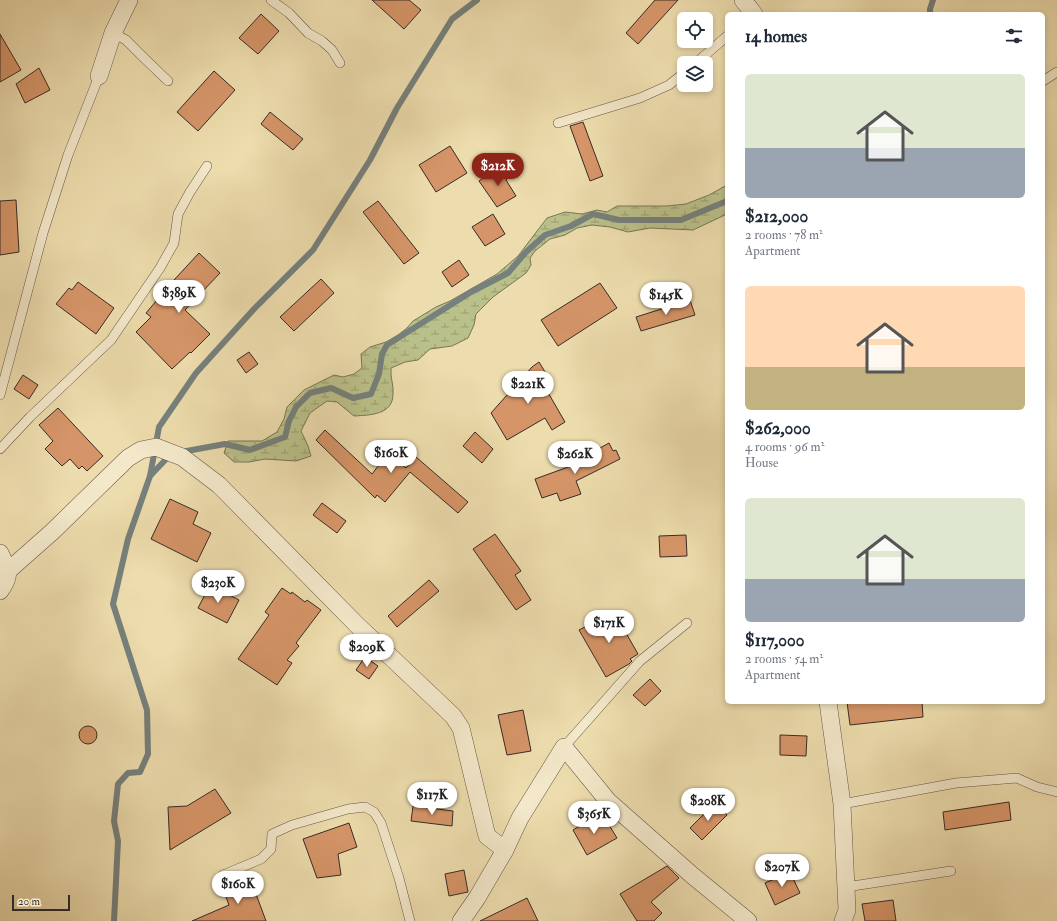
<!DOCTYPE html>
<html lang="en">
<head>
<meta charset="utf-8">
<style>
  body { margin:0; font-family:"IM FELL Double Pica",serif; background:#f2f2f3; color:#1f2937; height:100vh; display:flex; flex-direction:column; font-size:15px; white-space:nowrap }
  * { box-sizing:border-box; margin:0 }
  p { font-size:13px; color:#747a83 }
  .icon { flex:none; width:22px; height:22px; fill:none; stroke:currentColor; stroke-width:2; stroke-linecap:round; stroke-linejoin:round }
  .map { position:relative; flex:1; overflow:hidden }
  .panel { position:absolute; left:725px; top:12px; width:320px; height:692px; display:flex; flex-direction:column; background:#fff; border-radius:6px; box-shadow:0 2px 6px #0003 }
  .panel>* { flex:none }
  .controls { position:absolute; left:677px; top:12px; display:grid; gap:8px }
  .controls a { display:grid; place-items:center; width:36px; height:36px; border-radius:6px; background:#fff; box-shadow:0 2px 6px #0003; font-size:20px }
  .scale { position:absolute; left:12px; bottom:10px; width:58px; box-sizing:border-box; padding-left:4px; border:2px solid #382b26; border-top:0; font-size:11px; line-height:14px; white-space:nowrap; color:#382b26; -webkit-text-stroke:3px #f3e8ca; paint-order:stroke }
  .price { position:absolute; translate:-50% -34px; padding:0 9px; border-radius:14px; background:#fff; color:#222; font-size:13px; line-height:26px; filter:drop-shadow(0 1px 2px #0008) }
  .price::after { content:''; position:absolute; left:50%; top:24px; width:12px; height:9px; margin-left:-6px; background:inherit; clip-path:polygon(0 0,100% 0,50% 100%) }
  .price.on { background:#8f2418; color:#fff }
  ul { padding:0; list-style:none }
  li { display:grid; align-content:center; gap:8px; height:212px; padding:0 20px }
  li span { display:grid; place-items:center; height:124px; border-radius:6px; color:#555 }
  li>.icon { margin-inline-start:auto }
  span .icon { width:72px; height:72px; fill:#fffc; stroke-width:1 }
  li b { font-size:17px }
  h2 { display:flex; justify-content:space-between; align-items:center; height:48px; padding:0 20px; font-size:17px }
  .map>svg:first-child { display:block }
</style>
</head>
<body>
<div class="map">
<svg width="1057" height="921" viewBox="0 0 1057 921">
  <defs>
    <pattern id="wetland-marsh" width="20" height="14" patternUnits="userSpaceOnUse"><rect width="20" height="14" fill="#bac089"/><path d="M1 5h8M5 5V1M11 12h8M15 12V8" fill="none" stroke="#989c70"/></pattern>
  </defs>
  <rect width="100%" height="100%" fill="#eddcad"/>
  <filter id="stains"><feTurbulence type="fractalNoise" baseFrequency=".005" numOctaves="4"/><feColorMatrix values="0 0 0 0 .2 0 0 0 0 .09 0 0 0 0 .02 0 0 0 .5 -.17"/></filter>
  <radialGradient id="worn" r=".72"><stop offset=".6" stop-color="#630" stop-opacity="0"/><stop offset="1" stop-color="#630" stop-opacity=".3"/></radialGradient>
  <!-- wetland -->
  <path fill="url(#wetland-marsh)" stroke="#797658" d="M 727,185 L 727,214 L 693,230 L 650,228 L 628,232 L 610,227 L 592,225 L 577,228 L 565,235 L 550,239 L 535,251 L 530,258 L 531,265 L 526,273 L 493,297 L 476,314 L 474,325 L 468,338 L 452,346 L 430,349 L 418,360 L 405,362 L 391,368 C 390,378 394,385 393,394 C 393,415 370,415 354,416 L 337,402 L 327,401 L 310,413 L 301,431 L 308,446 L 311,456 L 296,461 L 265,459 L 249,462 L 234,462 L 224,453 L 228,441 L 262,441 L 277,432 L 284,419 L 287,407 L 304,390 L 334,375 L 343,377 L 354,374 L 362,368 L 361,354 L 370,347 L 386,342 L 398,335 L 407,328 L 413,321 L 436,307 L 450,301 L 497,274 L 518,256 L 547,218 L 565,212 L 582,214 L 597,210 L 607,212 L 617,206 L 667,206 L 686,204 L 709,195 Z"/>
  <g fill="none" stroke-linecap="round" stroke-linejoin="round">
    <!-- stream -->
    <g stroke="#76807c" stroke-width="6">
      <path d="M 930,14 L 930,9 L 933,0"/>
      <path d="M 181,452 L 225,444 L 250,450 L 285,437 L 289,421 L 296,407 L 310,393 L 331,388 L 353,398 L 371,394 L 379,374 L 382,354 L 387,345 L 471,292 L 508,273 L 526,252 L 545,235 L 571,226 L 593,214 L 619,220 L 681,220 L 727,201"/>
      <path d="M 150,476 L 170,455"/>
      <path d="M 114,921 L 118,841 L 114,821 L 118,784 L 128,773 L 140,772 L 148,754 L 147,710 L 113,604 L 128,539 L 150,476 L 159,427 L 196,373 L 254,309 L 313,250 L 370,160 L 397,108 L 452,19 L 477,0"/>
    </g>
  </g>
  <!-- building -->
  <g fill="#d59568" stroke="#382b26">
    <path d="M 372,0 L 409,0 L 421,10 L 404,29 Z"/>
    <path d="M 655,0 L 678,0 L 638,44 L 626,33 Z"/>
    <path d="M 261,14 L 279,31 L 258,54 L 239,38 Z"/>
    <path d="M 0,34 L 21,70 L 0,82 Z"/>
    <path d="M 39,68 L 50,90 L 25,103 L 16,84 Z"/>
    <path d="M 214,71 L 235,90 L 198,131 L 177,112 Z"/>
    <path d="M 270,112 L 303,139 L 293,150 L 261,124 Z"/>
    <path d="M 583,122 L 603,176 L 590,181 L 570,126 Z"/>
    <path d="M 450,146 L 467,173 L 436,192 L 419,165 Z"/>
    <path d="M 500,166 L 508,178 L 506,180 L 516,196 L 497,207 L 479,181 Z"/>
    <path d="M 16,200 L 19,252 L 0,255 L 0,201 Z"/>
    <path d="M 378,201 L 419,253 L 404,264 L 363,212 Z"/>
    <path d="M 493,214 L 505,234 L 485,246 L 472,227 Z"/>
    <path d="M 199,253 L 220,273 L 185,310 L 210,334 L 191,353 L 190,352 L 172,369 L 136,332 L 151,317 L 146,313 L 174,280 Z"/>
    <path d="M 459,260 L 469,275 L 452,287 L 442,272 Z"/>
    <path d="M 321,279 L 334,293 L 294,331 L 280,317 Z"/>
    <path d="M 78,282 L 114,308 L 96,334 L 56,304 L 69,288 L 72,290 Z"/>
    <path d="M 600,283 L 617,308 L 558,346 L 541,320 Z"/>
    <path d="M 690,300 L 695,315 L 641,331 L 636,317 Z"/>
    <path d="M 249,352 L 258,364 L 246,373 L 237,360 Z"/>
    <path d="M 539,362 L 553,385 L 546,389 L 565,422 L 552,430 L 545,418 L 507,440 L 491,413 L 532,367 Z"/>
    <path d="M 23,375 L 38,385 L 29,399 L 14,389 Z"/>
    <path d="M 58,408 L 103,456 L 87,471 L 82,466 L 79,469 L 70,459 L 62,466 L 45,449 L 53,441 L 39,425 Z"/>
    <path d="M 325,430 L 372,474 L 388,453 L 406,468 L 416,457 L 468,502 L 458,513 L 410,472 L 385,502 L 377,495 L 375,498 L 316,440 Z"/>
    <path d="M 475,432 L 493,449 L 482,463 L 463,446 Z"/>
    <path d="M 609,443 L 613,451 L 616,450 L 620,459 L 576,481 L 581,494 L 560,501 L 557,493 L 542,498 L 535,479 L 593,458 L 591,453 Z"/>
    <path d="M 170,499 L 198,512 L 193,524 L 211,533 L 197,562 L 151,539 Z"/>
    <path d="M 322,503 L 346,521 L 337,533 L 313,515 Z"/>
    <path d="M 495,534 L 521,571 L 515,575 L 531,600 L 516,610 L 473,549 Z"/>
    <path d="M 686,535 L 687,556 L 660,557 L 659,536 Z"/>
    <path d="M 429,580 L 439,591 L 397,627 L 388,616 Z"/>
    <path d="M 210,585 L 239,600 L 227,623 L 198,608 Z"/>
    <path d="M 282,588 L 291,594 L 292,592 L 305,602 L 307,600 L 321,610 L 296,643 L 299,646 L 287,660 L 292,663 L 277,685 L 238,659 L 269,615 L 265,612 Z"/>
    <path d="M 614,612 L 638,654 L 630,659 L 632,661 L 629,664 L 606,677 L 579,630 Z"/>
    <path d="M 365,657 L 378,666 L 369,679 L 356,670 Z"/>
    <path d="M 650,679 L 661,691 L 645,706 L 633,695 Z"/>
    <path d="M 847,702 L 922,702 L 923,717 L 850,725 Z"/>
    <path d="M 523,710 L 531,751 L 507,755 L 498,715 Z"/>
    <circle cx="88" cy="735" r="9"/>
    <path d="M 780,735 L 807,736 L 806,756 L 780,755 Z"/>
    <path d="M 215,789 L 231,813 L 170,850 L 168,807 L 187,806 Z"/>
    <path d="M 1009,802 L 1011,820 L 945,830 L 943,812 Z"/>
    <path d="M 715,803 L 727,815 L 702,840 L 690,828 Z"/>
    <path d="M 413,806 L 453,811 L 452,826 L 411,821 Z"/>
    <path d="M 598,815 L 606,827 L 609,825 L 617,838 L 587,855 L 573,830 Z"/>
    <path d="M 349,823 L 357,847 L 338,854 L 341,875 L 317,878 L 303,839 Z"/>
    <path d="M 667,866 L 679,878 L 651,902 L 662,913 L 654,921 L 637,921 L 620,894 Z"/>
    <path d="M 464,870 L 468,892 L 449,896 L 445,874 Z"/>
    <path d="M 790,872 L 800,893 L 775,905 L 765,883 Z"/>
    <path d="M 250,878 L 266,921 L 192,921 L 229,905 L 223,889 Z"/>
    <path d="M 527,898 L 538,921 L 480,921 Z"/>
    <path d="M 893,900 L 896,921 L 865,921 L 862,904 Z"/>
  </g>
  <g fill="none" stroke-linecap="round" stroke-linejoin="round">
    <defs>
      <g id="lane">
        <path d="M 271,0 L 289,13 L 308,33 L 322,41 L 332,50 L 340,63"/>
        <path d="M 113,33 L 126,40 L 143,57 L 168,81"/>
        <path d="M 696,63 L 727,36"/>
        <path d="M 1043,81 L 1057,72"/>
        <path d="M 558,123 L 640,98 L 669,85 L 684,73"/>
        <path d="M 0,395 L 43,233 L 68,155 L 99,76"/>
        <path d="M 0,449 L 30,417 L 111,340 L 160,268 L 174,243 L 178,214 L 190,192 L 207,166"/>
        <path d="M 564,747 L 640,661 L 687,623"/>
        <path d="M 842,804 L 956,783 L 1017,778 L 1037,787 L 1057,792"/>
        <path d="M 223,875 L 261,859 L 271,849 L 272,834 L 292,825 L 348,809 L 365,807 L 374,812 L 381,823 L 399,878 L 410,921"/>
        <path d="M 846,887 L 951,871"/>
      </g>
      <g id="street">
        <path d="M 743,0 L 754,14"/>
        <path d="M 99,76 L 113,33 L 129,0"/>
        <path d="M 0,553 C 8,570 12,575 0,591"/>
        <path d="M 9,570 L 52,532 L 128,458 L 141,450 L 156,447 L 182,457 L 219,485 L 358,626 L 453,716 L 461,728 L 487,836 L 505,850"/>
        <path d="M 828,702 L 842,804 L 847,910 L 843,921"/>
        <path d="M 461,921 L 477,898 L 505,850 L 520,818 L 564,747 L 608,801 L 693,876 L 748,921"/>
      </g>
    </defs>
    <!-- lane casing -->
    <use href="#lane" stroke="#655748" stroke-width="10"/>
    <!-- street casing -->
    <use href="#street" stroke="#655748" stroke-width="18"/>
    <!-- lane -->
    <use href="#lane" stroke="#f3e8ca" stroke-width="9"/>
    <!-- street -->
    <use href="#street" stroke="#f3e8ca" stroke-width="17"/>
  </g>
  <rect width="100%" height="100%" filter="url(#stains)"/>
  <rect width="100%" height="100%" fill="url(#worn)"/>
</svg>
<div class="controls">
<a><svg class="icon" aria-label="locate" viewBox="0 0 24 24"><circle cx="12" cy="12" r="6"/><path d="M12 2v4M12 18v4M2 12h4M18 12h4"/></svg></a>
<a><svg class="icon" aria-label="layers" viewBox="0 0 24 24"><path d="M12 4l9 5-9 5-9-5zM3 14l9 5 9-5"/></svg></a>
</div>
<div class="scale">20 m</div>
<b class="price on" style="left:498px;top:187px">$212K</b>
<b class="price" style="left:179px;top:314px">$389K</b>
<b class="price" style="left:666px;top:316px">$145K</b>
<b class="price" style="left:528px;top:405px">$221K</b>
<b class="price" style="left:391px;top:474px">$160K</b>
<b class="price" style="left:575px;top:475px">$262K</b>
<b class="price" style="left:218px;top:604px">$230K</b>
<b class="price" style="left:609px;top:644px">$171K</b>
<b class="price" style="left:367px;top:668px">$209K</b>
<b class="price" style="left:432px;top:816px">$117K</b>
<b class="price" style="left:708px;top:822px">$208K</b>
<b class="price" style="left:594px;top:835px">$365K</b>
<b class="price" style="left:782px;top:888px">$207K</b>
<b class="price" style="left:238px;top:905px">$160K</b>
<section class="panel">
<h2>14 homes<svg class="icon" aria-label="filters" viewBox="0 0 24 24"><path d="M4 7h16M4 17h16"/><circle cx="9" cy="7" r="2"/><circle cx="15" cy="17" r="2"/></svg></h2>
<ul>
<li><span style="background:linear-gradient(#dfe7d0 60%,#9aa5b1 0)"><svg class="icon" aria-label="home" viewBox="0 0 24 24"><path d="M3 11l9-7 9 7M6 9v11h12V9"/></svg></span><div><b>$212,000</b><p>2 rooms · 78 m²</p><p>Apartment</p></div></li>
<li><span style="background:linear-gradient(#ffd9b3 65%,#c2b280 0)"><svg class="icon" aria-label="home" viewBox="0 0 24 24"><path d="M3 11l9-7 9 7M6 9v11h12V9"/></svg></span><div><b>$262,000</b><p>4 rooms · 96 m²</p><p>House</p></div></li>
<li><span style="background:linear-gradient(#dfe7d0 65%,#9aa5b1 0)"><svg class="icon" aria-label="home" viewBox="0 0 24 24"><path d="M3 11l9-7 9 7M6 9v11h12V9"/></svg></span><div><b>$117,000</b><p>2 rooms · 54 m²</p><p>Apartment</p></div></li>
</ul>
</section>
</div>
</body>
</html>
